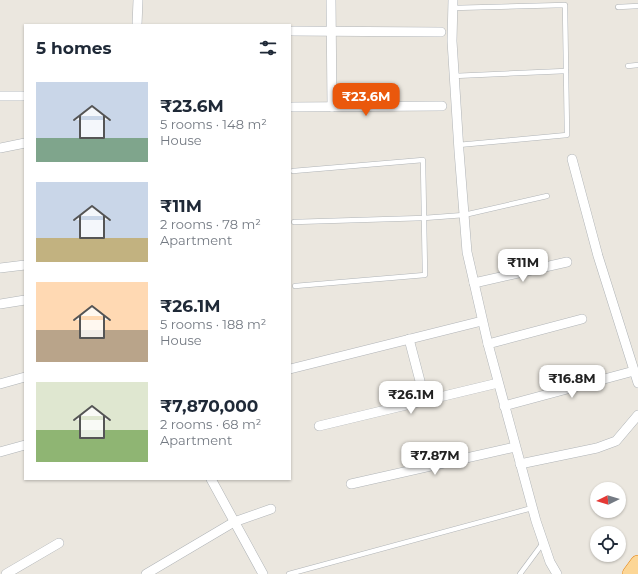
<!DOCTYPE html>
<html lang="en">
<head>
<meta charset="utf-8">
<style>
  body { margin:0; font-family:Montserrat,sans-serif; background:#f2f2f3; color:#1f2937; height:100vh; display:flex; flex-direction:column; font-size:15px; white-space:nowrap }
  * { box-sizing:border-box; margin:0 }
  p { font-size:13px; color:#747a83 }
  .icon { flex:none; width:22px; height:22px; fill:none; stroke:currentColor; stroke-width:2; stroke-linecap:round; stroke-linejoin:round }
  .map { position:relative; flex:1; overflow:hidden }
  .side { position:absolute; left:24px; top:24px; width:267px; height:456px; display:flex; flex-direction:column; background:#fff; border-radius:0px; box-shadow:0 1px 3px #0004 }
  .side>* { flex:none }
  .needle { width:26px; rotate:265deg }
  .tools { position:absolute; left:590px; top:482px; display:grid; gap:8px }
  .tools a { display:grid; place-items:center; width:36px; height:36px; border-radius:50%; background:#fff; box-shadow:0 1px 3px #0004; font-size:20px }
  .price { position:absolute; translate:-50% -34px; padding:0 9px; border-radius:8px; background:#fff; color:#222; font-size:13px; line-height:26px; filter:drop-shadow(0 1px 2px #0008) }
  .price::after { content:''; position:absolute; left:50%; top:24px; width:12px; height:9px; margin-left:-6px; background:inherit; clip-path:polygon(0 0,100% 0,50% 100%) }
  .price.on { background:#ea580c; color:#fff }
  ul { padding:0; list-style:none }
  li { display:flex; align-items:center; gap:12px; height:100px; padding:0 12px }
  li span { display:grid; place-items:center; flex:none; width:112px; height:80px; border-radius:0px; color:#555 }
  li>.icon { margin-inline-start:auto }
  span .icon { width:48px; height:48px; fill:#fffc; stroke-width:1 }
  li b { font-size:17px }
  h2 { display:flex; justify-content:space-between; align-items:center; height:48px; padding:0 12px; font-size:17px }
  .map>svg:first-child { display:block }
</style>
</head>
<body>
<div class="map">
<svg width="638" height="574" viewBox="0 0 638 574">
  <rect width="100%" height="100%" fill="#ebe7df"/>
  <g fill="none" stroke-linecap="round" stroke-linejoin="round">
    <defs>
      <g id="service">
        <path d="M 618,7 L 638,6"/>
        <path d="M 453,8 L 565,5 L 567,135 L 458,145"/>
        <path d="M 628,66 L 638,65"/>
        <path d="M 454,76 L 566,71"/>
        <path d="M 293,171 L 423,160 L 425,275 L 295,286"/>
        <path d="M 294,222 L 424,218 L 464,215 L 547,196"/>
        <path d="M 289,574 L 532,508"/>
        <path d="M 520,574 L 543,543"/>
      </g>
      <g id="minor">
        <path d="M 331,0 L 332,107"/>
        <path d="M 453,0 L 452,41 L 459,151 L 467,252 L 488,344 L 536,521 L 550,562 L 557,574"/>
        <path d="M 137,25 L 138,0"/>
        <path d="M 290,31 L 441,32"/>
        <path d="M 0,96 L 25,96"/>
        <path d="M 290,107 L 442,106"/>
        <path d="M 0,148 L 25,143"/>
        <path d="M 572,159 L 598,256 L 638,383"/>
        <path d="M 0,268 L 25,265"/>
        <path d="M 474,283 L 567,262"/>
        <path d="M 0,304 L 25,300"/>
        <path d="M 409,339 L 425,400"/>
        <path d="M 488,344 L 582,319"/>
        <path d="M 290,369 L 482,321"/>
        <path d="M 0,384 L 25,377"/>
        <path d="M 504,406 L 634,371"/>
        <path d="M 319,426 L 498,383"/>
        <path d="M 0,452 L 25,445"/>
        <path d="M 520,464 L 597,448 L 616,441 L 638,415"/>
        <path d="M 211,479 L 263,574"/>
        <path d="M 351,484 L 515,447"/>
        <path d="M 6,574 L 59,543"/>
        <path d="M 146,574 L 234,522 L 271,509"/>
      </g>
      <path id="trunk" d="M 630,574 L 638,563"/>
    </defs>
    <!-- service casing -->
    <use href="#service" stroke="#b0b4b7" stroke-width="5.5"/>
    <!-- minor casing -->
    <use href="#minor" stroke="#b0b4b7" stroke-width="10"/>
    <!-- trunk casing -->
    <use href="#trunk" stroke="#e57e06" stroke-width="16"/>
    <!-- service -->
    <use href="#service" stroke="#fff" stroke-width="4.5"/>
    <!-- minor -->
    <use href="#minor" stroke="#fff" stroke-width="9"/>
    <!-- trunk -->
    <use href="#trunk" stroke="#fcd696" stroke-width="15"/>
  </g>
</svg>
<div class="tools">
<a><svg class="needle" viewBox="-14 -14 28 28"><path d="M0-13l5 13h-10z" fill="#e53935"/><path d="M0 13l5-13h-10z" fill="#747a83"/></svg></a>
<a><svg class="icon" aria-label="locate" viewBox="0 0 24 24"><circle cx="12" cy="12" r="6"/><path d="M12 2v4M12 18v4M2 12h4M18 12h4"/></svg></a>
</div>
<b class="price on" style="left:366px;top:117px">₹23.6M</b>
<b class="price" style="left:523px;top:283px">₹11M</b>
<b class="price" style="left:572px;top:399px">₹16.8M</b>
<b class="price" style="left:411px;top:415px">₹26.1M</b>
<b class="price" style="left:435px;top:476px">₹7.87M</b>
<section class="side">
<h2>5 homes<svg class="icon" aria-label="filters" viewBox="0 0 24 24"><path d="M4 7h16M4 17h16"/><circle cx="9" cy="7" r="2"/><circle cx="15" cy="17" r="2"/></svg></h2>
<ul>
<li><span style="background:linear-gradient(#c9d6e8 70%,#7fa58c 0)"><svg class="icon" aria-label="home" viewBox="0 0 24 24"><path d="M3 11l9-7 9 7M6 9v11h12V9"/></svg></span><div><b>₹23.6M</b><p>5 rooms · 148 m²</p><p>House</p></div></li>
<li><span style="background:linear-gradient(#c9d6e8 70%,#c2b280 0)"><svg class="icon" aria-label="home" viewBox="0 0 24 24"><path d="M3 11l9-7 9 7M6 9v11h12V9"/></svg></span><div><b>₹11M</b><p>2 rooms · 78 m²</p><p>Apartment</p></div></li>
<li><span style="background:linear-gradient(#ffd9b3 60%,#b9a48a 0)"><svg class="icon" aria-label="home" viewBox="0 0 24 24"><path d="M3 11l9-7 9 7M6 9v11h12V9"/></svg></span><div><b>₹26.1M</b><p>5 rooms · 188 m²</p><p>House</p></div></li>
<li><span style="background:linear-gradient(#dfe7d0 60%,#8fb573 0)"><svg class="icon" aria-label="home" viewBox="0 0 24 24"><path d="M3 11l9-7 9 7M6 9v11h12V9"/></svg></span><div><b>₹7,870,000</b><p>2 rooms · 68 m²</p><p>Apartment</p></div></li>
</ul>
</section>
</div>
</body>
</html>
